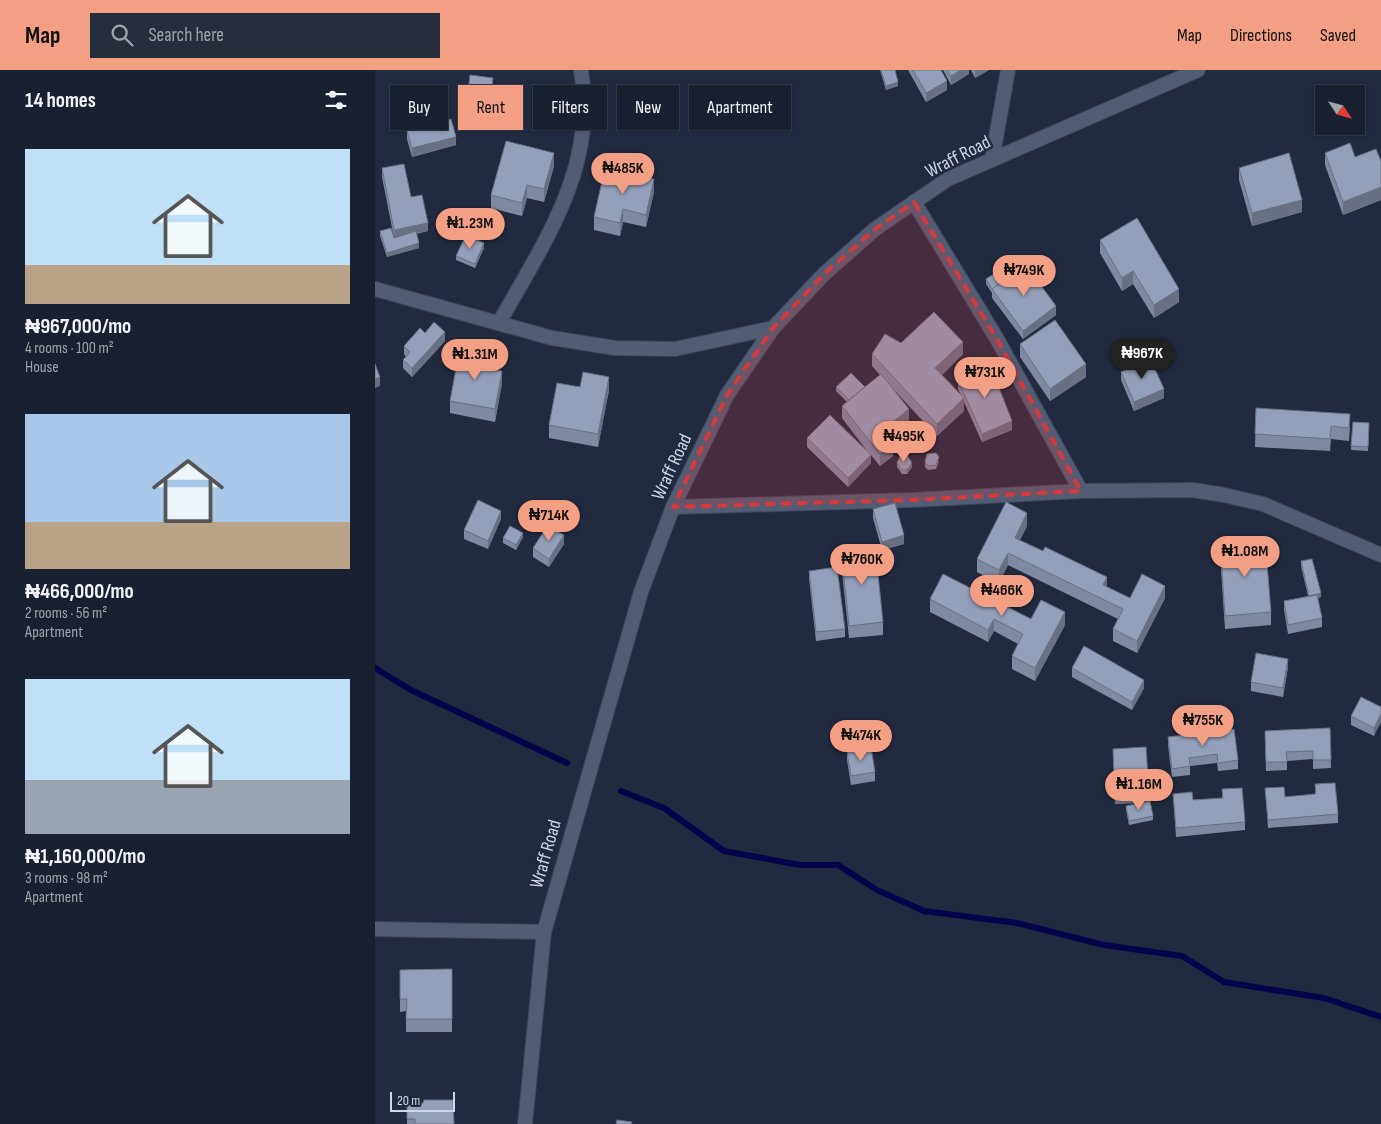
<!DOCTYPE html>
<html lang="en">
<head>
<meta charset="utf-8">
<style>
  body { margin:0; font-family:"Sofia Sans Condensed",sans-serif; background:#262d3b; color:#f1f3f6; height:100vh; display:flex; flex-direction:column; font-size:19px; white-space:nowrap }
  * { box-sizing:border-box; margin:0 }
  p { font-size:16px; color:#9fa3aa }
  .icon { flex:none; width:28px; height:28px; fill:none; stroke:currentColor; stroke-width:2; stroke-linecap:round; stroke-linejoin:round }
  .map { position:relative; flex:1; overflow:hidden }
  .side { display:flex; flex-direction:column; background:#19202f; width:375px }
  .side>* { flex:none }
  .top-card { position:absolute; left:15px; top:15px; width:475px; height:45px; display:flex; gap:10px }
  .needle { width:32px; rotate:126deg }
  .controls { position:absolute; left:940px; top:15px; display:grid; gap:10px }
  .controls a { display:grid; place-items:center; width:50px; height:50px; border-radius:0px; background:#19202f; box-shadow:0 1px 4px #0004,0 0 0 1px #373e4b; font-size:25px }
  .scale { position:absolute; left:15px; bottom:12px; width:65px; box-sizing:border-box; padding-left:5px; border:2px solid #d0d6e4; border-top:0; font-size:14px; line-height:18px; white-space:nowrap; color:#d0d6e4; -webkit-text-stroke:4px #212a3f; paint-order:stroke }
  .price { position:absolute; translate:-50% -42px; padding:0 11px; border-radius:18px; background:#f39f84; color:#111; font-size:16px; line-height:32px; filter:drop-shadow(0 1px 2px #0008) }
  .price::after { content:''; position:absolute; left:50%; top:30px; width:15px; height:11px; margin-left:-8px; background:inherit; clip-path:polygon(0 0,100% 0,50% 100%) }
  .price.active { background:#222; color:#fff }
  ul { padding:0; list-style:none }
  li { display:grid; align-content:center; gap:10px; height:265px; padding:0 25px }
  li span { display:grid; place-items:center; height:155px; border-radius:0px; color:#555 }
  li>.icon { margin-inline-start:auto }
  span .icon { width:90px; height:90px; fill:#fffc; stroke-width:1 }
  li b { font-size:21px }
  h2 { display:flex; justify-content:space-between; align-items:center; height:60px; padding:0 25px; font-size:21px }
  .tag { padding:0 18px; border-radius:0px; background:#19202f; box-shadow:0 1px 4px #0004,0 0 0 1px #373e4b; font-size:18px; line-height:45px }
  .tag.active { background:#f39f84; color:#111 }
  header { display:flex; align-items:center; gap:30px; box-sizing:border-box; height:70px; padding:0 25px; background:#f39f84; color:#111 }
  header strong { font-size:24px }
  nav { display:flex; gap:28px; margin-inline-start:auto; font-size:18px }
  .search { width:350px; height:45px; background:#262d3b; display:flex; align-items:center; gap:12px; box-sizing:border-box; padding:0 18px; border-radius:0px; color:#9fa3aa; font-size:19px }
  main { display:flex; flex:1; min-height:0 }
  .map>svg:first-child { display:block }
</style>
</head>
<body>
<header>
<strong>Map</strong>
<div class="search"><svg class="icon" aria-label="search" viewBox="0 0 24 24"><circle cx="10" cy="10" r="6"/><path d="M15 15l6 6"/></svg>Search here</div>
<nav><a>Map</a><a>Directions</a><a>Saved</a></nav>
</header>
<main>
<section class="side">
<h2>14 homes<svg class="icon" aria-label="filters" viewBox="0 0 24 24"><path d="M4 7h16M4 17h16"/><circle cx="9" cy="7" r="2"/><circle cx="15" cy="17" r="2"/></svg></h2>
<ul>
<li><span style="background:linear-gradient(#bfe0f5 75%,#b9a48a 0)"><svg class="icon" aria-label="home" viewBox="0 0 24 24"><path d="M3 11l9-7 9 7M6 9v11h12V9"/></svg></span><div><b>₦967,000/mo</b><p>4 rooms · 100 m²</p><p>House</p></div></li>
<li><span style="background:linear-gradient(#a9c7e8 70%,#b9a48a 0)"><svg class="icon" aria-label="home" viewBox="0 0 24 24"><path d="M3 11l9-7 9 7M6 9v11h12V9"/></svg></span><div><b>₦466,000/mo</b><p>2 rooms · 56 m²</p><p>Apartment</p></div></li>
<li><span style="background:linear-gradient(#bfe0f5 65%,#9aa5b1 0)"><svg class="icon" aria-label="home" viewBox="0 0 24 24"><path d="M3 11l9-7 9 7M6 9v11h12V9"/></svg></span><div><b>₦1,160,000/mo</b><p>3 rooms · 98 m²</p><p>Apartment</p></div></li>
</ul>
</section>
<div class="map">
<svg width="1006" height="1054" viewBox="0 0 1006 1054">
  <rect width="100%" height="100%" fill="#212a3f"/>
  <g fill="none" stroke-linecap="round" stroke-linejoin="round">
    <!-- stream -->
    <g stroke="#03024b" stroke-width="6">
      <path d="M 0,598 L 36,620 L 192,693"/>
      <path d="M 246,721 L 289,738 L 349,781 L 425,795 L 463,795 L 502,820 L 549,841 L 642,853 L 729,875 L 807,886 L 849,912 L 949,928 L 1006,947"/>
    </g>
    <defs>
      <g id="minor">
        <path d="M 617,90 L 633,0"/>
        <path d="M 539,132 L 622,269 L 706,421"/>
        <path d="M 0,219 L 177,268 L 240,278 L 300,279 L 398,258"/>
        <path d="M 124,253 C 169,172 223,97 206,0"/>
        <path d="M 298,437 L 538,430 L 706,421 L 818,420 L 849,425 L 888,434 L 1006,485"/>
        <path d="M 0,859 L 169,862"/>
        <path d="M 150,1054 L 169,862 L 266,522 L 298,437 L 352,325 L 398,258 L 449,204 L 500,159 L 573,109 L 823,0"/>
      </g>
    </defs>
    <!-- minor casing -->
    <use href="#minor" stroke="#3e4557" stroke-width="16"/>
    <!-- minor -->
    <use href="#minor" stroke="#525c73" stroke-width="14"/>
  </g>
  <!-- wall -->
  <g fill="#7f8aa0">
    <path d="M 505,0 L 520,0 L 523,16 L 511,20 Z"/>
    <path d="M 533,0 L 566,0 L 572,20 L 551,32 Z"/>
    <path d="M 568,0 L 594,0 L 594,4 L 576,15 Z"/>
    <path d="M 596,0 L 614,0 L 600,8 Z"/>
    <path d="M 118,13 L 116,29 L 93,25 L 93,21 Z"/>
    <path d="M 32,61 L 81,75 L 37,87 L 32,69 Z"/>
    <path d="M 950,83 L 1006,91 L 1006,130 L 968,145 L 950,95 Z"/>
    <path d="M 179,96 L 169,132 L 152,128 L 147,146 L 116,138 L 116,125 Z"/>
    <path d="M 7,98 L 36,127 L 53,161 L 41,164 L 44,178 L 12,187 L 5,166 L 5,161 L 19,168 L 7,107 Z"/>
    <path d="M 864,98 L 927,142 L 877,156 L 864,110 Z"/>
    <path d="M 279,122 L 271,157 L 248,152 L 245,166 L 219,160 L 219,147 Z"/>
    <path d="M 725,170 L 804,232 L 779,248 L 758,214 L 747,221 L 725,183 Z"/>
    <path d="M 109,178 L 100,198 L 81,190 L 81,186 Z"/>
    <path d="M 634,207 L 681,245 L 648,269 L 617,228 L 617,223 L 611,214 L 611,209 Z"/>
    <path d="M 70,271 L 37,307 L 28,298 L 28,290 L 31,287 L 29,284 L 29,276 Z"/>
    <path d="M 526,273 L 588,284 L 567,305 L 586,325 L 583,319 L 583,310 L 637,360 L 607,372 L 589,332 L 589,341 L 562,366 L 519,320 L 534,352 L 514,367 L 518,386 L 505,396 L 496,385 L 496,393 L 473,417 L 432,377 L 432,368 L 495,385 L 467,348 L 467,336 L 472,332 L 461,321 L 461,317 L 490,317 L 505,305 L 497,296 L 497,284 Z"/>
    <path d="M 645,274 L 711,307 L 675,331 L 645,287 Z"/>
    <path d="M 108,294 L 107,297 L 127,313 L 120,352 L 75,343 L 75,331 Z"/>
    <path d="M 746,302 L 789,328 L 759,341 L 746,310 Z"/>
    <path d="M 205,317 L 234,320 L 223,377 L 174,368 L 174,355 Z"/>
    <path d="M 881,338 L 975,357 L 974,371 L 956,369 L 955,381 L 880,377 Z"/>
    <path d="M 978,352 L 994,353 L 993,381 L 976,380 Z"/>
    <path d="M 564,391 L 561,399 L 553,400 L 550,397 L 550,392 Z"/>
    <path d="M 522,393 L 537,397 L 532,404 L 527,404 L 522,397 Z"/>
    <path d="M 498,439 L 529,474 L 507,480 L 498,448 Z"/>
    <path d="M 126,449 L 113,479 L 89,469 L 89,460 Z"/>
    <path d="M 652,456 L 645,470 L 732,517 L 755,528 L 790,528 L 762,583 L 738,571 L 738,559 L 743,549 L 633,495 L 624,513 L 602,502 L 602,489 Z"/>
    <path d="M 148,467 L 141,480 L 128,473 L 128,468 Z"/>
    <path d="M 845,473 L 896,542 L 896,555 L 850,559 L 845,485 Z"/>
    <path d="M 189,474 L 174,497 L 158,487 L 158,478 Z"/>
    <path d="M 466,480 L 508,552 L 508,565 L 474,568 L 466,493 Z"/>
    <path d="M 926,491 L 946,527 L 943,528 L 947,548 L 947,557 L 913,564 L 909,540 L 909,531 L 933,526 L 926,496 Z"/>
    <path d="M 434,501 L 470,559 L 470,567 L 441,571 L 434,509 Z"/>
    <path d="M 555,529 L 656,549 L 690,555 L 660,611 L 637,599 L 637,586 L 643,574 L 619,561 L 613,572 L 555,542 Z"/>
    <path d="M 913,597 L 908,627 L 876,621 L 876,612 Z"/>
    <path d="M 697,598 L 769,618 L 757,640 L 697,607 Z"/>
    <path d="M 1006,637 L 999,666 L 976,655 L 976,646 Z"/>
    <path d="M 955,658 L 956,698 L 938,699 L 938,689 L 912,691 L 912,700 L 891,701 L 890,661 Z"/>
    <path d="M 793,667 L 863,690 L 863,699 L 843,701 L 842,693 L 815,696 L 815,705 L 797,707 L 793,676 Z"/>
    <path d="M 738,679 L 774,724 L 774,731 L 778,746 L 778,750 L 754,755 L 751,740 L 751,736 L 764,733 L 740,734 Z"/>
    <path d="M 472,682 L 500,702 L 500,711 L 476,715 L 472,690 Z"/>
    <path d="M 940,714 L 963,744 L 963,753 L 893,758 L 890,718 L 910,727 L 940,724 Z"/>
    <path d="M 847,719 L 870,752 L 870,760 L 801,767 L 798,724 L 818,730 L 847,728 Z"/>
    <path d="M 77,899 L 77,962 L 31,962 L 31,941 L 25,942 L 25,900 Z"/>
    <path d="M 32,1033 L 79,1054 L 32,1054 Z"/>
  </g>
  <!-- shaded-wall -->
  <g fill="#687082">
    <path d="M 586,0 L 594,0 L 594,4 L 576,15 L 576,6 Z"/>
    <path d="M 600,0 L 614,0 L 600,8 Z"/>
    <path d="M 572,11 L 572,20 L 551,32 L 551,23 Z"/>
    <path d="M 523,12 L 523,16 L 511,20 L 511,16 Z"/>
    <path d="M 81,67 L 81,75 L 37,87 L 37,78 Z"/>
    <path d="M 179,83 L 179,96 L 169,132 L 169,119 Z"/>
    <path d="M 279,109 L 279,122 L 271,157 L 271,145 Z"/>
    <path d="M 152,115 L 152,128 L 147,146 L 147,133 Z"/>
    <path d="M 1006,117 L 1006,130 L 968,145 L 968,132 Z"/>
    <path d="M 927,130 L 927,142 L 877,156 L 877,143 Z"/>
    <path d="M 248,139 L 248,152 L 245,166 L 245,153 Z"/>
    <path d="M 53,153 L 53,161 L 19,168 L 19,160 Z"/>
    <path d="M 44,173 L 44,178 L 12,187 L 12,183 Z"/>
    <path d="M 109,173 L 109,178 L 100,198 L 100,194 Z"/>
    <path d="M 758,201 L 758,214 L 747,221 L 747,208 Z"/>
    <path d="M 804,219 L 804,232 L 779,248 L 779,235 Z"/>
    <path d="M 681,236 L 681,245 L 648,269 L 648,261 Z"/>
    <path d="M 70,262 L 70,271 L 37,307 L 37,298 Z"/>
    <path d="M 588,272 L 588,284 L 560,311 L 560,298 Z"/>
    <path d="M 108,281 L 108,294 L 105,309 L 105,297 Z"/>
    <path d="M 711,294 L 711,307 L 675,331 L 675,319 Z"/>
    <path d="M 127,301 L 127,313 L 120,352 L 120,339 Z"/>
    <path d="M 5,307 L 5,316 L 0,318 L 0,309 Z"/>
    <path d="M 234,307 L 234,320 L 223,377 L 223,364 Z"/>
    <path d="M 789,319 L 789,328 L 759,341 L 759,332 Z"/>
    <path d="M 589,328 L 589,341 L 562,366 L 562,354 Z"/>
    <path d="M 534,339 L 534,352 L 508,372 L 508,360 Z"/>
    <path d="M 637,351 L 637,360 L 607,372 L 607,364 Z"/>
    <path d="M 518,373 L 518,386 L 505,396 L 505,384 Z"/>
    <path d="M 496,385 L 496,393 L 473,417 L 473,408 Z"/>
    <path d="M 537,393 L 537,397 L 532,404 L 532,400 Z"/>
    <path d="M 126,441 L 126,449 L 113,479 L 113,471 Z"/>
    <path d="M 652,443 L 652,456 L 640,480 L 640,468 Z"/>
    <path d="M 148,463 L 148,467 L 141,480 L 141,475 Z"/>
    <path d="M 189,465 L 189,474 L 174,497 L 174,489 Z"/>
    <path d="M 529,465 L 529,474 L 507,480 L 507,472 Z"/>
    <path d="M 633,483 L 633,495 L 624,513 L 624,500 Z"/>
    <path d="M 732,507 L 732,520 L 728,515 Z"/>
    <path d="M 790,516 L 790,528 L 762,583 L 762,571 Z"/>
    <path d="M 946,523 L 946,527 L 934,530 L 934,526 Z"/>
    <path d="M 690,542 L 690,555 L 660,611 L 660,598 Z"/>
    <path d="M 619,549 L 619,561 L 613,572 L 613,560 Z"/>
    <path d="M 913,589 L 913,597 L 908,627 L 908,618 Z"/>
    <path d="M 769,610 L 769,618 L 757,640 L 757,632 Z"/>
    <path d="M 1006,644 L 1006,652 L 999,666 L 999,658 Z"/>
  </g>
  <!-- building -->
  <g fill="#94a0ba" stroke="#687082">
    <path d="M 506,0 L 520,0 L 523,12 L 511,16 Z"/>
    <path d="M 538,0 L 566,0 L 572,11 L 551,23 Z"/>
    <path d="M 572,0 L 586,0 L 576,6 Z"/>
    <path d="M 95,5 L 118,8 L 116,24 L 93,21 Z"/>
    <path d="M 76,49 L 81,67 L 37,78 L 32,61 Z"/>
    <path d="M 131,71 L 179,83 L 169,119 L 152,115 L 147,133 L 116,125 Z"/>
    <path d="M 975,73 L 980,87 L 1001,79 L 1006,91 L 1006,117 L 968,132 L 950,83 Z"/>
    <path d="M 914,83 L 927,130 L 877,143 L 864,98 Z"/>
    <path d="M 29,94 L 36,127 L 47,125 L 53,153 L 19,160 L 7,98 Z"/>
    <path d="M 230,98 L 279,109 L 271,145 L 248,139 L 245,153 L 219,147 Z"/>
    <path d="M 762,148 L 804,219 L 779,235 L 758,201 L 747,208 L 725,170 Z"/>
    <path d="M 16,158 L 19,168 L 41,161 L 44,173 L 12,183 L 5,161 Z"/>
    <path d="M 91,165 L 109,173 L 100,194 L 81,186 Z"/>
    <path d="M 650,194 L 681,236 L 648,261 L 617,219 Z"/>
    <path d="M 628,198 L 634,207 L 617,219 L 611,209 Z"/>
    <path d="M 559,242 L 588,272 L 560,298 L 589,328 L 562,354 L 497,284 L 510,264 L 526,273 Z"/>
    <path d="M 680,250 L 711,294 L 675,319 L 645,274 Z"/>
    <path d="M 59,252 L 70,262 L 37,298 L 28,290 L 35,282 L 29,276 L 45,258 L 50,263 Z"/>
    <path d="M 85,277 L 108,281 L 105,297 L 127,301 L 120,339 L 75,331 Z"/>
    <path d="M 775,288 L 789,319 L 759,332 L 746,302 Z"/>
    <path d="M 614,292 L 637,351 L 607,364 L 583,310 Z"/>
    <path d="M 0,294 L 5,307 L 0,309 Z"/>
    <path d="M 208,302 L 234,307 L 223,364 L 174,355 L 182,313 L 205,317 Z"/>
    <path d="M 476,303 L 490,317 L 474,330 L 461,317 Z"/>
    <path d="M 506,304 L 534,339 L 508,360 L 518,373 L 505,384 L 467,336 Z"/>
    <path d="M 881,338 L 975,344 L 974,358 L 956,356 L 955,369 L 880,364 Z"/>
    <path d="M 455,345 L 496,385 L 473,408 L 432,368 Z"/>
    <path d="M 978,352 L 994,353 L 993,377 L 976,376 Z"/>
    <path d="M 561,383 L 564,387 L 561,395 L 553,396 L 550,392 L 552,384 Z"/>
    <path d="M 532,385 L 537,393 L 532,400 L 527,400 L 522,393 L 524,388 Z"/>
    <path d="M 103,430 L 126,441 L 113,471 L 89,460 Z"/>
    <path d="M 631,432 L 652,443 L 640,468 L 668,481 L 670,477 L 732,507 L 728,515 L 755,528 L 767,504 L 790,516 L 762,571 L 738,559 L 748,539 L 633,483 L 624,500 L 602,489 Z"/>
    <path d="M 520,433 L 529,465 L 507,472 L 498,439 Z"/>
    <path d="M 173,455 L 189,465 L 174,489 L 158,478 Z"/>
    <path d="M 135,456 L 148,463 L 141,475 L 128,468 Z"/>
    <path d="M 890,469 L 896,542 L 850,546 L 845,473 Z"/>
    <path d="M 500,476 L 508,552 L 474,556 L 466,480 Z"/>
    <path d="M 937,489 L 946,523 L 934,526 L 926,491 Z"/>
    <path d="M 462,497 L 470,559 L 441,562 L 434,501 Z"/>
    <path d="M 568,504 L 656,549 L 666,530 L 690,542 L 660,598 L 637,586 L 648,564 L 619,549 L 613,560 L 555,529 Z"/>
    <path d="M 942,525 L 947,548 L 913,555 L 909,531 Z"/>
    <path d="M 709,576 L 769,610 L 757,632 L 697,598 Z"/>
    <path d="M 881,583 L 913,589 L 908,618 L 876,612 Z"/>
    <path d="M 986,627 L 1006,637 L 1006,644 L 999,658 L 976,646 Z"/>
    <path d="M 955,658 L 956,690 L 938,690 L 938,681 L 911,682 L 912,692 L 891,692 L 890,661 Z"/>
    <path d="M 859,659 L 863,690 L 843,693 L 842,684 L 814,688 L 815,696 L 797,699 L 793,667 Z"/>
    <path d="M 496,677 L 500,702 L 476,706 L 472,682 Z"/>
    <path d="M 771,677 L 774,724 L 740,726 L 738,679 Z"/>
    <path d="M 960,713 L 963,744 L 893,750 L 890,718 L 909,717 L 910,727 L 941,724 L 940,714 Z"/>
    <path d="M 867,718 L 870,752 L 801,758 L 798,724 L 817,722 L 818,730 L 848,728 L 847,719 Z"/>
    <path d="M 775,731 L 778,746 L 754,751 L 751,736 Z"/>
    <path d="M 77,899 L 77,949 L 31,949 L 32,929 L 25,929 L 25,900 Z"/>
    <path d="M 49,1030 L 78,1030 L 79,1054 L 40,1054 L 40,1049 L 32,1049 L 32,1033 L 48,1033 Z"/>
    <path d="M 242,1050 L 257,1052 L 256,1054 L 241,1054 Z"/>
  </g>
  <!-- marked area -->
  <path fill="#d5393b" fill-opacity="0.2" stroke="#d5393b" stroke-width="4" stroke-dasharray="10 6" stroke-linejoin="round" d="M 539,132 L 622,269 L 706,421 L 538,430 L 298,437 L 352,325 L 398,258 L 449,204 L 500,159 Z"/>
  <g text-anchor="middle" dominant-baseline="central" stroke-width="5" stroke-linejoin="round" paint-order="stroke">
    <!-- street labels -->
    <g font-size="19" fill="#d0d6e4" stroke="#212a3f">
      <text transform="translate(583 87) rotate(-27)">Wraff Road</text>
      <text transform="translate(297 397) rotate(-65)">Wraff Road</text>
      <text transform="translate(171 784) rotate(-74)">Wraff Road</text>
    </g>
  </g>
</svg>
<div class="controls">
<a><svg class="needle" viewBox="-14 -14 28 28"><path d="M0-13l5 13h-10z" fill="#e53935"/><path d="M0 13l5-13h-10z" fill="#9fa3aa"/></svg></a>
</div>
<div class="scale">20 m</div>
<b class="price" style="left:248px;top:125px">₦485K</b>
<b class="price" style="left:95px;top:180px">₦1.23M</b>
<b class="price" style="left:649px;top:227px">₦749K</b>
<b class="price active" style="left:767px;top:310px">₦967K</b>
<b class="price" style="left:100px;top:311px">₦1.31M</b>
<b class="price" style="left:610px;top:329px">₦731K</b>
<b class="price" style="left:529px;top:393px">₦495K</b>
<b class="price" style="left:174px;top:472px">₦714K</b>
<b class="price" style="left:870px;top:508px">₦1.08M</b>
<b class="price" style="left:487px;top:516px">₦760K</b>
<b class="price" style="left:627px;top:547px">₦466K</b>
<b class="price" style="left:828px;top:677px">₦755K</b>
<b class="price" style="left:486px;top:692px">₦474K</b>
<b class="price" style="left:764px;top:741px">₦1.16M</b>
<div class="top-card">
<a class="tag">Buy</a>
<a class="tag active">Rent</a>
<a class="tag">Filters</a>
<a class="tag">New</a>
<a class="tag">Apartment</a>
</div>
</div>
</main>
</body>
</html>
